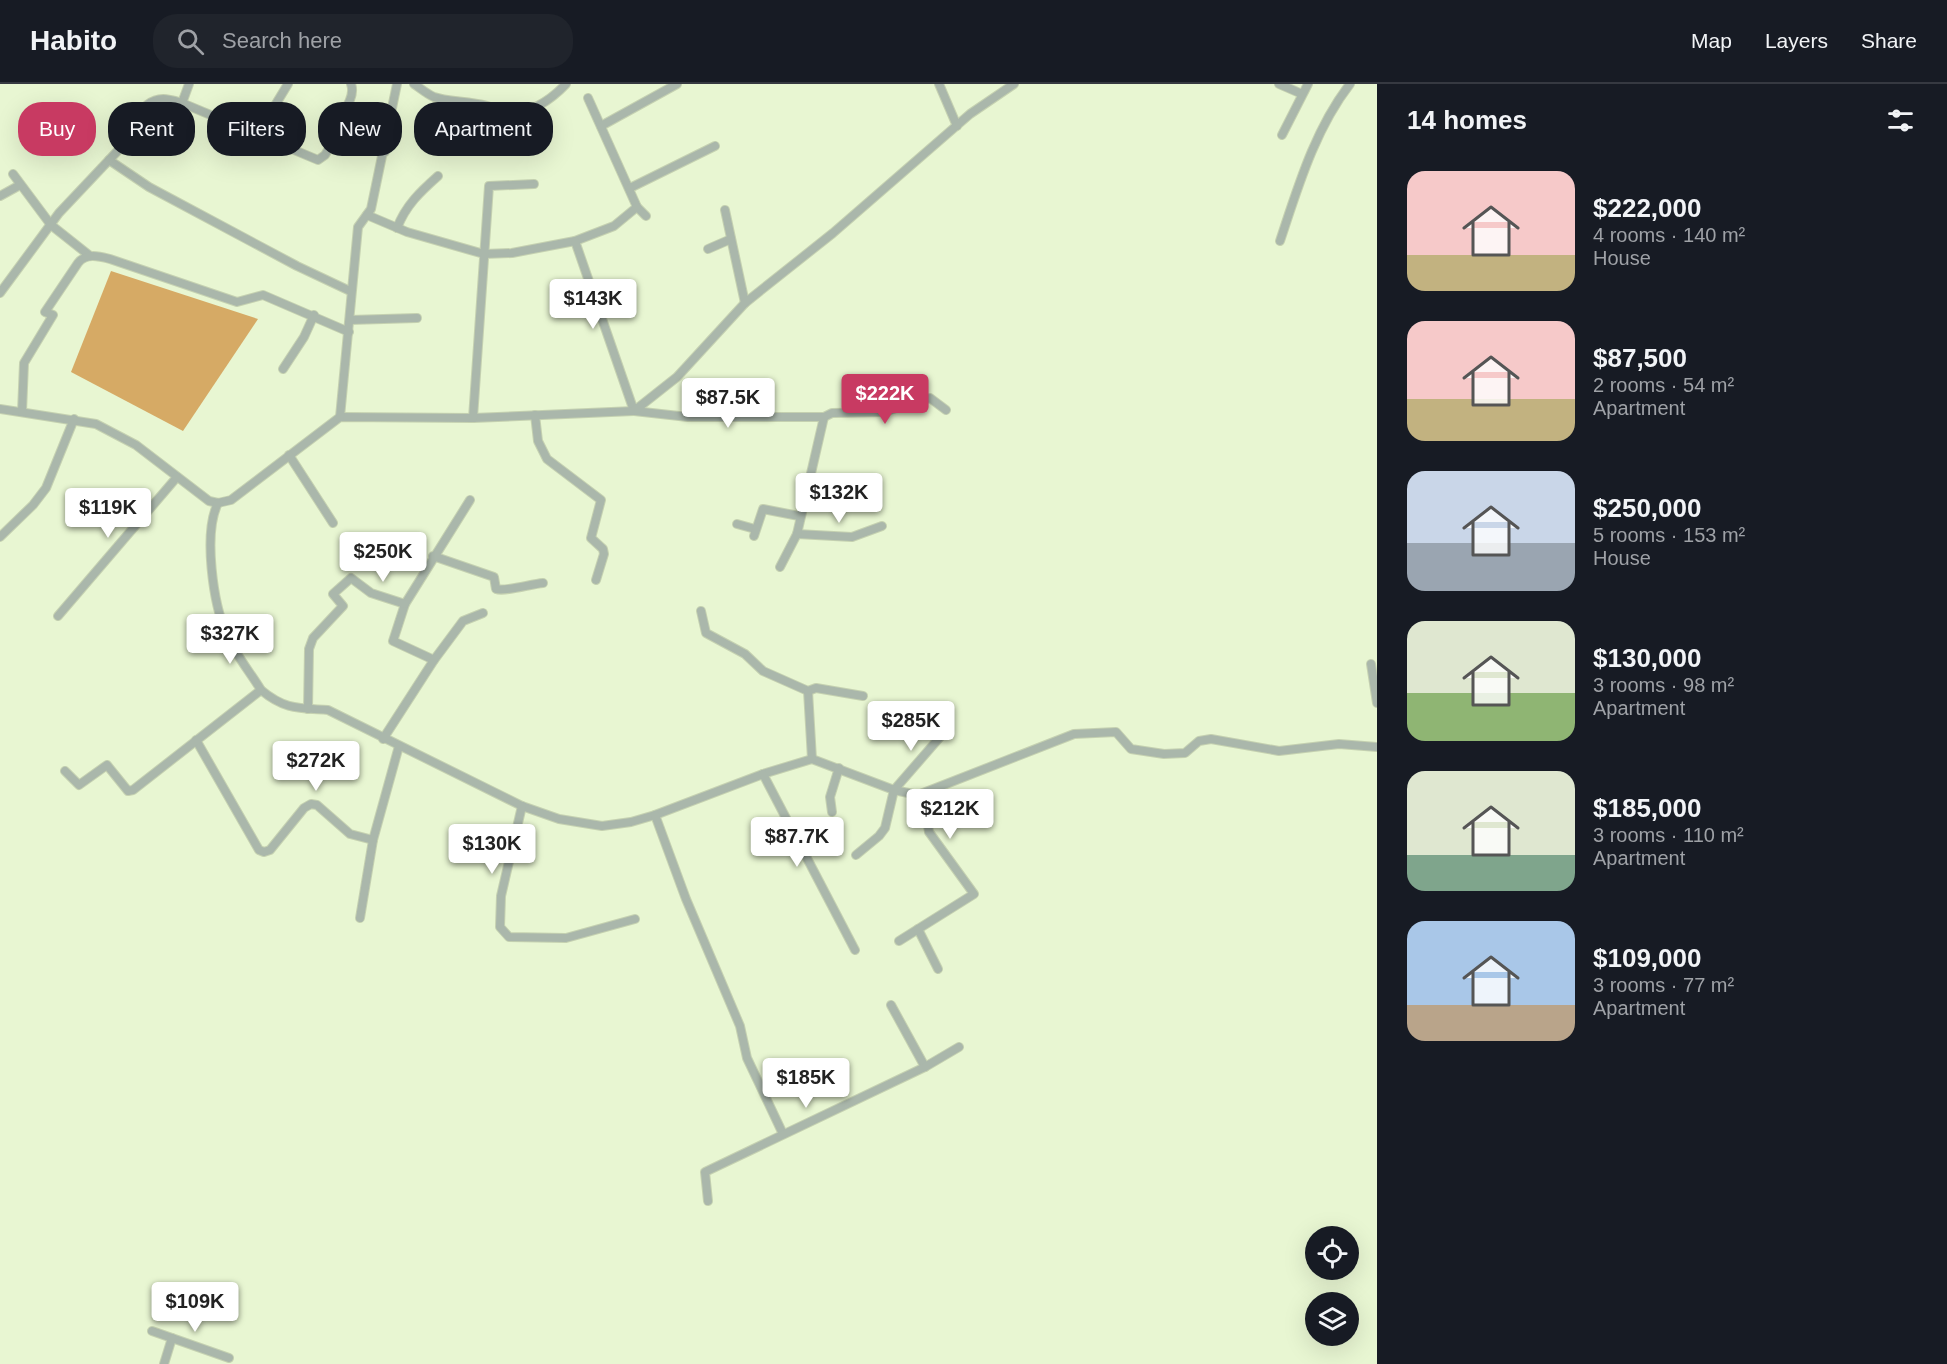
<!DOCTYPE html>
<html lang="en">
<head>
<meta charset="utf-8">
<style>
  body { margin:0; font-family:Arial,sans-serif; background:#20242c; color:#f1f3f6; height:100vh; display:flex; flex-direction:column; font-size:22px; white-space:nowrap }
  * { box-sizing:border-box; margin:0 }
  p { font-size:20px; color:#9ea1a6 }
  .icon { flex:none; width:33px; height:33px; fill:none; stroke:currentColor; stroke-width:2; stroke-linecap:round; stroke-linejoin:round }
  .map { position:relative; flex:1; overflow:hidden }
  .sheet { display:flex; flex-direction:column; background:#171b24; width:570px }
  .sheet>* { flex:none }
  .guide { position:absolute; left:18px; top:18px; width:570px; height:54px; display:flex; gap:12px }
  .fabs { position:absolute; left:1305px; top:1142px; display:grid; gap:12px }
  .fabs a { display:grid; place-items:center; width:54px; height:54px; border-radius:50%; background:#171b24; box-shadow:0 6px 24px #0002; font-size:30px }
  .price { position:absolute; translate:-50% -51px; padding:0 14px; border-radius:6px; background:#fff; color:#222; font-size:20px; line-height:39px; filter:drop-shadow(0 2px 3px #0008) }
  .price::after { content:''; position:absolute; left:50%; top:36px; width:18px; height:14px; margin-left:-9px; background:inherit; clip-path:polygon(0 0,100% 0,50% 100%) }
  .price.selected { background:#c83a62; color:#fff }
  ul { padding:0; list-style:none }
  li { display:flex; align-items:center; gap:18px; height:150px; padding:0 30px }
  li span { display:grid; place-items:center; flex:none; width:168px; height:120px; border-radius:18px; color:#555 }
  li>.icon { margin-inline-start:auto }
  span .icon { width:72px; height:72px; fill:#fffc; stroke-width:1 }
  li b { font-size:26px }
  h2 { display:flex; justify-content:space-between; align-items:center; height:72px; padding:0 30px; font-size:26px }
  .tag { padding:0 21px; border-radius:24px; background:#171b24; box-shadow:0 6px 24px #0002; font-size:21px; line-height:54px }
  .tag.selected { background:#c83a62; color:#fff }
  header { display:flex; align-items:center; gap:36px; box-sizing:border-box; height:84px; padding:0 30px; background:#171b24; border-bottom:2px solid #363941 }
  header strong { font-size:28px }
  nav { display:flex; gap:33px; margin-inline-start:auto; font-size:21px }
  .search { width:420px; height:54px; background:#20242c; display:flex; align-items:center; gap:15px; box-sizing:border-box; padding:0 21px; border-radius:24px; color:#9ea1a6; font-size:22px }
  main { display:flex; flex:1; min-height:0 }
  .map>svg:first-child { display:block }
</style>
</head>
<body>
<header>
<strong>Habito</strong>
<div class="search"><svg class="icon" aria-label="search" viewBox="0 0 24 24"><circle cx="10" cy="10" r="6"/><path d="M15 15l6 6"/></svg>Search here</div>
<nav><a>Map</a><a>Layers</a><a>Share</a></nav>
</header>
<main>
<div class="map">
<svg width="1377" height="1280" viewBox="0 0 1377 1280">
  <rect width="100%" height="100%" fill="#e8f6d2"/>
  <!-- forest -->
  <path fill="#d6aa65" d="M 111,187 L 258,235 L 183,347 L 71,288 Z"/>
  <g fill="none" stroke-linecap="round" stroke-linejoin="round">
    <defs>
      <g id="minor">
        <path d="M 351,0 C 356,13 343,28 336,39 L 385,68"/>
        <path d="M 414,0 C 420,4 427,10 434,13 C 452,20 494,15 506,34 C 531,27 548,19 566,0"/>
        <path d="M 939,0 L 957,42"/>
        <path d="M 1279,0 L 1302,10"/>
        <path d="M 588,14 L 637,123 L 646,132"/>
        <path d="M 182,19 L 189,0"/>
        <path d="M 601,42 L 677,0"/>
        <path d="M 257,51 L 288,0"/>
        <path d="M 1282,51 L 1308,0"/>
        <path d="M 109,76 L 149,103 L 297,182 L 350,207"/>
        <path d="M 13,90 L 51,141 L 90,172"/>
        <path d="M 630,104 L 715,62"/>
        <path d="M 0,112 L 20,101"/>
        <path d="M 725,126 L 745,219"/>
        <path d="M 367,131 L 407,148 L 484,170 L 512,169 L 575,157 L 614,142 L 637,123"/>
        <path d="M 397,144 C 406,121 420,108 438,92"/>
        <path d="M 575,157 L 634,327 L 688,333 L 824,333 L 832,329 L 883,328 L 930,314 L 946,326"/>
        <path d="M 1280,157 C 1298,103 1315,45 1350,0"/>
        <path d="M 708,165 L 731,155"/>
        <path d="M 0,209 L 59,129 L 127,57 L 147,21 C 159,12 168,15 182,19 L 318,76 L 325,71 L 342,43"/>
        <path d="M 350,236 L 417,234"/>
        <path d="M 283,285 L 304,253 L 314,231"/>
        <path d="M 0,325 L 96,340 L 136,361 L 209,417 L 218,419 L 231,416 L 340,333 L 473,334 L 634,327 L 677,293 L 745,219 L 833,149 L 970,30 L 1014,0"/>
        <path d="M 22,328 L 24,279 L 53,231 L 45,228 L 78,179 C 86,169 98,172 110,175 L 237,218 L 263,211 L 349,248"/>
        <path d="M 535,331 L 538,357 L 547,375 L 601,416 L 591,454 L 603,465 L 604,470 L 596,496"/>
        <path d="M 340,333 L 358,143 L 371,125 L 397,0"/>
        <path d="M 473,334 L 489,102 L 534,100"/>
        <path d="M 289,371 L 333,439"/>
        <path d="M 737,440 L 755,445"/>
        <path d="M 797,450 L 852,453 L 882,442"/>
        <path d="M 754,452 L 763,425 L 799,432"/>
        <path d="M 0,453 L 33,421 L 46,404 L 74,335"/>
        <path d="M 433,472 L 494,493 L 496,505 C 505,508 531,500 543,499"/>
        <path d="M 780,483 L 797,450 L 824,333"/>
        <path d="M 701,527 L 706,549 L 745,570 L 763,587 L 808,607 L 816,604 L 863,612"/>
        <path d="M 58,532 L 177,393"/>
        <path d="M 434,576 L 393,557 L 405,520 L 470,416"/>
        <path d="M 1371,580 L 1377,619"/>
        <path d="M 261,606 C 285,626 299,624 328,626 L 522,722 L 559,735 L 602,742 L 631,738 L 655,731 L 763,690 L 812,675 L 894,706 L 918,711 L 1074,650 L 1116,648 L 1131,665 L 1164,670 L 1185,669 L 1199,657 L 1211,655 L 1279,667 L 1339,660 L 1377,663"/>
        <path d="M 808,607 L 812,675"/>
        <path d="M 308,625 L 309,565 L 313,554 L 343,522 L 333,510 L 351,494 L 371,509 L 405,520"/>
        <path d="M 383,655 L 434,576 L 463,537 L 483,529"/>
        <path d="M 196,656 L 259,766 L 264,768 L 270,766 L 304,724 L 311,720 L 317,721 L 350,750 L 373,756"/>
        <path d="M 65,687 L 79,701 L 107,681 L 128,707 L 133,706 L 261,606 C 250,588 235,570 227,551 C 213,520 203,449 218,419"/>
        <path d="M 763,690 L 855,866"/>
        <path d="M 522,722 L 501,812 L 500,843 L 509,853 L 566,854 L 635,835"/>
        <path d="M 832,728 L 830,713 L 839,684"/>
        <path d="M 655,731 L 686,815 L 740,942 L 747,974 L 783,1050"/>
        <path d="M 856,771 L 879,752 L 885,744 L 894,706 L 947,645"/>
        <path d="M 360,834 L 373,756 L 399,662"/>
        <path d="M 918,845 L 938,885"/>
        <path d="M 899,857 L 974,810 L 929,748 L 925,723 L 918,711"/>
        <path d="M 891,921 L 925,983"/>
        <path d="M 708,1117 L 705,1088 L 925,983 L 959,963"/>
        <path d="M 152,1247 L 229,1274"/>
        <path d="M 164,1280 L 172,1254"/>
      </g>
    </defs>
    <!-- minor casing -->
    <use href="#minor" stroke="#c5d1b1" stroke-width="10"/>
    <!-- minor -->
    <use href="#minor" stroke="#aab7ab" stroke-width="8"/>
  </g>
</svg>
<div class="fabs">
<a><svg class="icon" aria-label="locate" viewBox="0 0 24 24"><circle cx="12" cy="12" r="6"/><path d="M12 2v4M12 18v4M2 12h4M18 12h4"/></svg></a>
<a><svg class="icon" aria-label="layers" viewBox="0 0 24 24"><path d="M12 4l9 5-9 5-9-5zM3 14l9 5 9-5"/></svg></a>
</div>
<b class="price" style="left:593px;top:246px">$143K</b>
<b class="price selected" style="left:885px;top:341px">$222K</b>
<b class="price" style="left:728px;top:345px">$87.5K</b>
<b class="price" style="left:839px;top:440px">$132K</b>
<b class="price" style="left:108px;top:455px">$119K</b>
<b class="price" style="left:383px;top:499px">$250K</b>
<b class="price" style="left:230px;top:581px">$327K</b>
<b class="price" style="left:911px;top:668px">$285K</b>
<b class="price" style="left:316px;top:708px">$272K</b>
<b class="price" style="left:950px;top:756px">$212K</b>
<b class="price" style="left:797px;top:784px">$87.7K</b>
<b class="price" style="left:492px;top:791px">$130K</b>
<b class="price" style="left:806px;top:1025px">$185K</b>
<b class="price" style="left:195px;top:1249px">$109K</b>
<div class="guide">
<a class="tag selected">Buy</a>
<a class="tag">Rent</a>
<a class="tag">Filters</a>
<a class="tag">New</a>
<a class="tag">Apartment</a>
</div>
</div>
<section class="sheet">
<h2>14 homes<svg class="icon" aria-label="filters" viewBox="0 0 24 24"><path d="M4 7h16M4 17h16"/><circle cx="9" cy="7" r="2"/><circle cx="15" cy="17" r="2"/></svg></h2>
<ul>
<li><span style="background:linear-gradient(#f6c9c9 70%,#c2b280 0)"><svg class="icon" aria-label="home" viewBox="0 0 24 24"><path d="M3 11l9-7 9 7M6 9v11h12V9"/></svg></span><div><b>$222,000</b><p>4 rooms · 140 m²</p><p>House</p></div></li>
<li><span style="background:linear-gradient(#f6c9c9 65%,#c2b280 0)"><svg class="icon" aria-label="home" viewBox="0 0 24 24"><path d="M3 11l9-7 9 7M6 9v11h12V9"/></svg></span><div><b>$87,500</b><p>2 rooms · 54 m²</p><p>Apartment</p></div></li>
<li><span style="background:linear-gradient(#c9d6e8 60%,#9aa5b1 0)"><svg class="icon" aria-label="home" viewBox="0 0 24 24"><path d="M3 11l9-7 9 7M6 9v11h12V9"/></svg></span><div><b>$250,000</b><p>5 rooms · 153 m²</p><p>House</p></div></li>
<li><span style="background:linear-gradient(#dfe7d0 60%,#8fb573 0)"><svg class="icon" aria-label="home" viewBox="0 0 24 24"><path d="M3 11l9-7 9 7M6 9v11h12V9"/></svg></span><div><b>$130,000</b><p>3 rooms · 98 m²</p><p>Apartment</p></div></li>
<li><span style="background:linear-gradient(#dfe7d0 70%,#7fa58c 0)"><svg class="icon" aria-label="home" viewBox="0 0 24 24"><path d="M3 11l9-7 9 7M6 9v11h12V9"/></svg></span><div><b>$185,000</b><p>3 rooms · 110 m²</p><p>Apartment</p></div></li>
<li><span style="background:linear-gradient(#a9c7e8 70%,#b9a48a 0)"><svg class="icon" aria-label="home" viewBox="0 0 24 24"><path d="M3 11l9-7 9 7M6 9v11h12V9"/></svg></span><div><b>$109,000</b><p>3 rooms · 77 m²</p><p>Apartment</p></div></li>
</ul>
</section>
</main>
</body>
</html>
